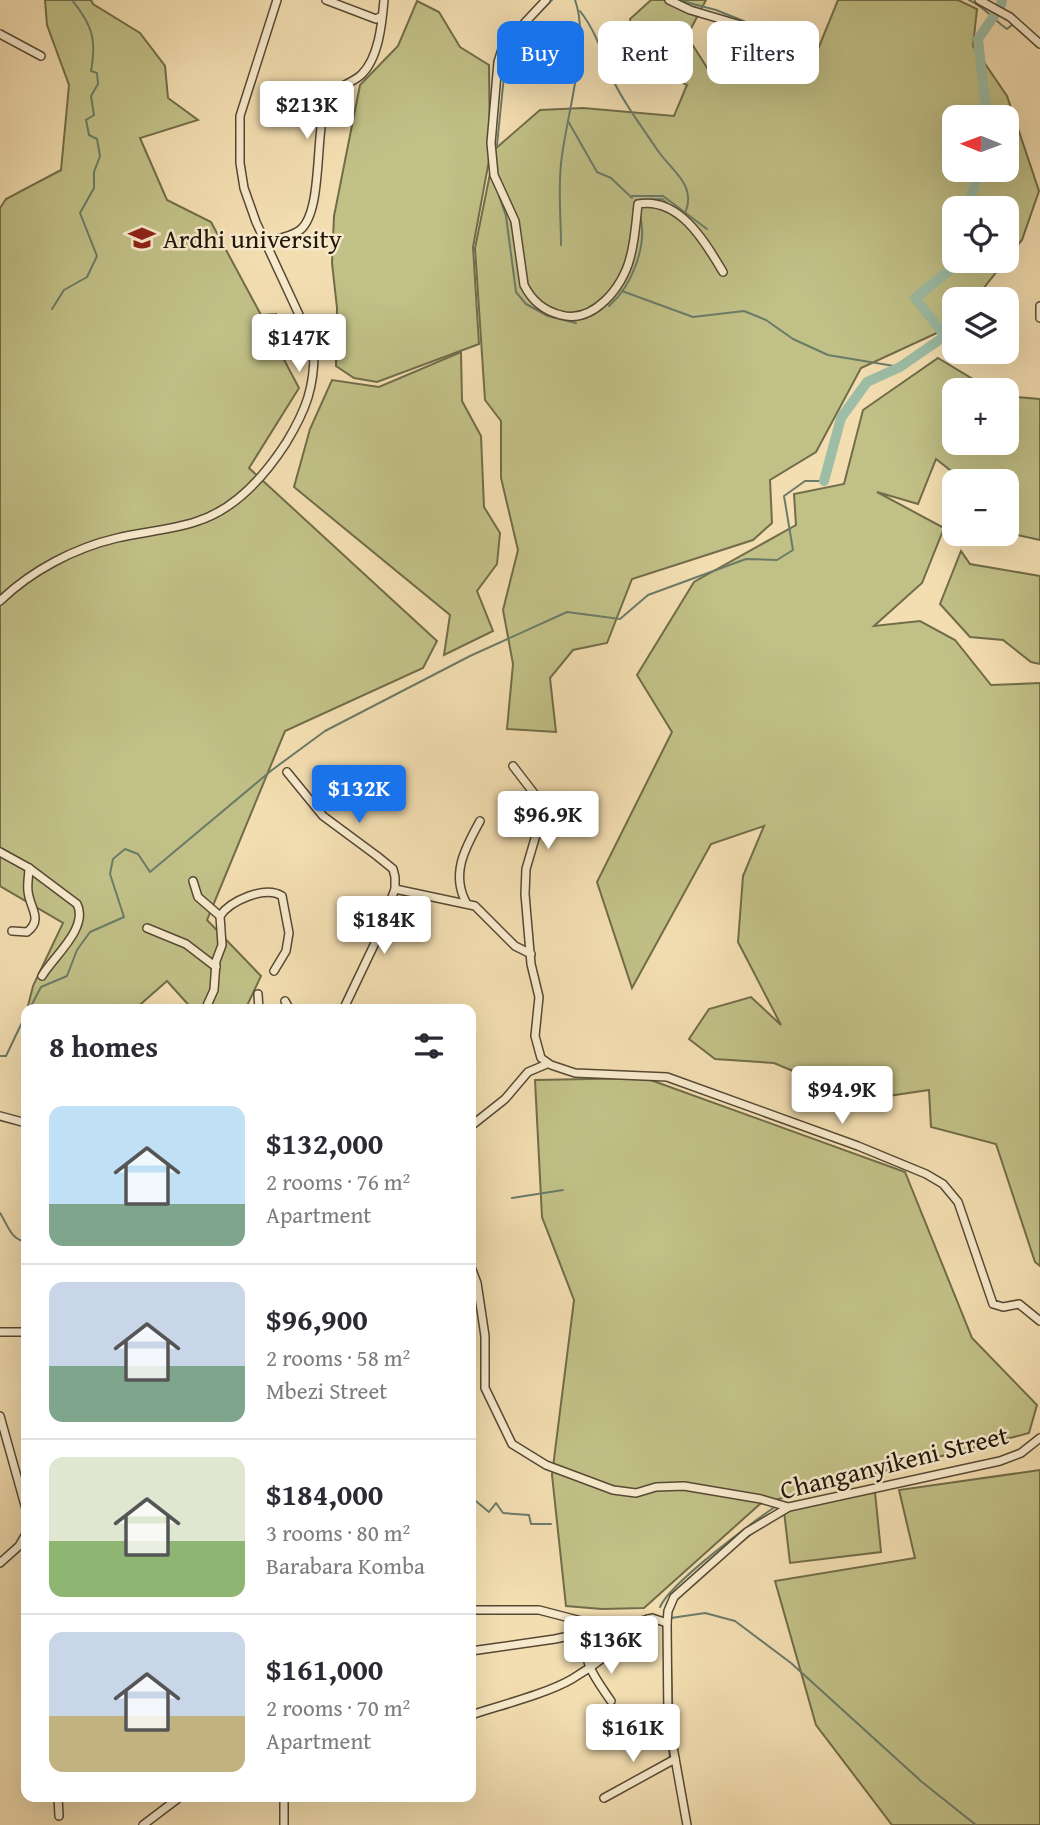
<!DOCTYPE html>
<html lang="en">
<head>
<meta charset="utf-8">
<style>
  body { margin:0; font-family:"Gentium Book Plus",serif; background:#f7f7f7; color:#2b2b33; height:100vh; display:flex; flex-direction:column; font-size:26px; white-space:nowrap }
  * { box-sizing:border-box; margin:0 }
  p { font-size:23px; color:#7c7c81 }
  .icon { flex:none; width:38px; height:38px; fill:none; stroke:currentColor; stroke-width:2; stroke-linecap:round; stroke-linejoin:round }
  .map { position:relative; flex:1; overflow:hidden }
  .details { position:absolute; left:21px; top:1004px; width:455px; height:798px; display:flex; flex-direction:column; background:#fff; border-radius:14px; box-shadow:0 7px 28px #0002 }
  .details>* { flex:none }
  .top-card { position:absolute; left:497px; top:21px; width:438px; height:63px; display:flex; gap:14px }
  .needle { width:46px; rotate:271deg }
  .controls { position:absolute; left:942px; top:105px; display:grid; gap:14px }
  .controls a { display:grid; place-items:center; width:77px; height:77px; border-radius:14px; background:#fff; box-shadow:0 7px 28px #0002; font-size:35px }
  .price { position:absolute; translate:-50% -60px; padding:0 16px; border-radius:7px; background:#fff; color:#222; font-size:23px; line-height:46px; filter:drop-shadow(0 2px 4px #0008) }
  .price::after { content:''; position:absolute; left:50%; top:42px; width:21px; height:16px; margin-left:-10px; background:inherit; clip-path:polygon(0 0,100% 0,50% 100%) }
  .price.on { background:#1a73e8; color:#fff }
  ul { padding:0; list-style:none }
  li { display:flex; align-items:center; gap:21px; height:175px; padding:0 28px }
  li+li { border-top:2px solid #e1e1e2 }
  li span { display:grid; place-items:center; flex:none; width:196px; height:140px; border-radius:14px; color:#555 }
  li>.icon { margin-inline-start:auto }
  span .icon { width:84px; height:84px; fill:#fffc; stroke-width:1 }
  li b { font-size:30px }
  h2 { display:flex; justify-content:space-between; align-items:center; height:84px; padding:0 28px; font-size:30px }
  .chip { padding:0 24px; border-radius:14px; background:#fff; box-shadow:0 7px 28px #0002; font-size:24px; line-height:63px }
  .chip.on { background:#1a73e8; color:#fff }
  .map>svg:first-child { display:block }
</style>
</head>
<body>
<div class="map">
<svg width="1040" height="1825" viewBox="0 0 1040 1825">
  <rect width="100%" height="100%" fill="#f3deb1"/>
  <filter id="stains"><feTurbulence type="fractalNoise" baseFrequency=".00286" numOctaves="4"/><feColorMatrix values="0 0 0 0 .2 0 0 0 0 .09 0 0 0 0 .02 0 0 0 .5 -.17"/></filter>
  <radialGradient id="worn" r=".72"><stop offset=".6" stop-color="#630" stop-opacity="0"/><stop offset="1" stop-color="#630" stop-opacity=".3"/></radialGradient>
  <!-- green -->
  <g fill="#c1c087" stroke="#716c49" stroke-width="2" fill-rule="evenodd">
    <path d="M 45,0 L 91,0 L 93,4 L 140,33 L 165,66 L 168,98 L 198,120 L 140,138 L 167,200 L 211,222 L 261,315 L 276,314 L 272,337 L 299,388 L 249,468 L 437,641 L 423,668 L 285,731 L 207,920 L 261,976 L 245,1010 L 193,1010 L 167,981 L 134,1010 L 27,1010 L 33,986 L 63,923 L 0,886 L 0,208 L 6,199 L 61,170 L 69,85 L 47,25 Z"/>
    <path d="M 651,0 L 706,0 L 687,36 L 711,74 L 736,69 L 810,69 L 838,0 L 958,0 L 977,9 L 973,46 L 1007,96 L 1039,191 L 1022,240 L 1006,259 L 1006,208 L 954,208 L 954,261 L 1005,261 L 975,299 L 954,299 L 954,325 L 861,368 L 816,452 L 770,480 L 772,523 L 753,540 L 632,579 L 607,643 L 573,650 L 550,678 L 556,732 L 507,729 L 513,664 L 503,610 L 518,550 L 501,478 L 501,421 L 485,400 L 475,248 L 495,149 L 540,110 L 583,108 L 674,116 L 687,85 L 637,61 L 630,19 ZM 954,117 L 1006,117 L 1006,170 L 954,170 Z"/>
    <path d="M 417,1 L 439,12 L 460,47 L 489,65 L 490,155 L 473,247 L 479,344 L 377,382 L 354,378 L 336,366 L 337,308 L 332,263 L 334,216 L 360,85 L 398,46 Z"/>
    <path d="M 461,352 L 462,401 L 481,436 L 484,507 L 500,533 L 497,564 L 477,591 L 493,631 L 444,655 L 450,615 L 294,487 L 310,429 L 332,380 L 379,387 Z"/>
    <path d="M 938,358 L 991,390 L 954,390 L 954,443 L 1006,443 L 1006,396 L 1040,399 L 1040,540 L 1013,534 L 976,542 L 979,534 L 1006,534 L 1006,481 L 964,481 L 936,459 L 918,504 L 877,492 L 944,528 L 922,583 L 874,626 L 920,621 L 955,640 L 991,685 L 1040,683 L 1040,1266 L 1035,1262 L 996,1144 L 931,1127 L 929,1090 L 875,1098 L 843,1092 L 774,1063 L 715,1059 L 689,1039 L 709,1009 L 751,997 L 781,1025 L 738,942 L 743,876 L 764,826 L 711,844 L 632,988 L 597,882 L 672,732 L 637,675 L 694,582 L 796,525 L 794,494 L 844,484 L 863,410 Z"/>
    <path d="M 961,551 L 970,564 L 1040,576 L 1040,664 L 1031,662 L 1003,640 L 970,637 L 940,604 Z"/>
    <path d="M 645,1078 L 905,1172 L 972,1338 L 1037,1405 L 1029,1433 L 760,1504 L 644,1608 L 602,1609 L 566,1606 L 552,1475 L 574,1300 L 542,1217 L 535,1080 Z"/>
    <path d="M 1040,1470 L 1040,1825 L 892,1825 L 816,1725 L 775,1581 L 915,1558 L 899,1490 Z"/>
    <path d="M 875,1492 L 881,1552 L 790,1563 L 784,1511 Z"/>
  </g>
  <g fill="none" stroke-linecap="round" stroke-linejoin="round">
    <!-- stream -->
    <g stroke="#6b7b68" stroke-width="2">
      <path d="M 678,0 L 716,10 L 751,24"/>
      <path d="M 969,0 C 988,9 991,18 1007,29 L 1012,25 L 1016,27"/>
      <path d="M 580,11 C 598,34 603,58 615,84 C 626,106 642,127 656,148 C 670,170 696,183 686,211"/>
      <path d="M 535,17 L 552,0"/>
      <path d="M 568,121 L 597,172 L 611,178 L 632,198"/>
      <path d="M 497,145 L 505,66 L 517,36"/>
      <path d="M 497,190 L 506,216 L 516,292 L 526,304 L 548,316 L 576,323"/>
      <path d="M 632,196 L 663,196 L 707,229"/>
      <path d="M 637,203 L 636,200 L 662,199 L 668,204"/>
      <path d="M 561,245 C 561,219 558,191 561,164 C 565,119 591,42 575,0"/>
      <path d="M 622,291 L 693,317 L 744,311 L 766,320 L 793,339 L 828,355 L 900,367"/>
      <path d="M 609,306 C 632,286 648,245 640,215"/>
      <path d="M 52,309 L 64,290 L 87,277 L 97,256 L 80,213 L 94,188 L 94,172 L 100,156 L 97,139 L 89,135 L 86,120 L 94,115 L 91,96 L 98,84 L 97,73 L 91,71 C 97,39 92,25 72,0"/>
      <path d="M 29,1010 L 41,987 L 67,976 L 77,950 L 90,932 L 124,917 L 110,874 L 113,859 L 125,849 L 138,854 L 150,872 L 272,770 L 325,731 L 470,656 L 567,612 L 620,619 L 648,595 L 746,559 L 777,560 L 793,550 L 784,496 L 805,481 L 824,481"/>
      <path d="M 0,1056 L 6,1056 L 26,1014"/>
      <path d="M 512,1198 L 563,1190"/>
      <path d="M 0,1213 C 8,1225 10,1239 26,1242"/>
      <path d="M 471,1497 L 489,1512 L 496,1503 L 503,1513 L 529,1515 L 531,1524 L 551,1524"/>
      <path d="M 735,1547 L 758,1529"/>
      <path d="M 660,1607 C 670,1583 752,1523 776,1506"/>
      <path d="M 671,1618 L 705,1613 L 735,1621 L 791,1663 L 922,1782 L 976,1825"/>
      <path d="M 671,1667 L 673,1728"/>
      <path d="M 668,1737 L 670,1759"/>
      <path d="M 683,1781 L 690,1824"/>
    </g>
    <!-- river -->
    <g stroke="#9dbda6" stroke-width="10">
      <path d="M 1001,5 L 1002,0"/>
      <path d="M 991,117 L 985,101 L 978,39 L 996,13"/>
      <path d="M 967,208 L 980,170"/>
      <path d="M 954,232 L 954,234"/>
      <path d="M 824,481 L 841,418 L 867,382 L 900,367 L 945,336 L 915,298 L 961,261"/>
    </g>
    <defs>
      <g id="minor">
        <path d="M 326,0 L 376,19 L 380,17"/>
        <path d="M 546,0 L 503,46 L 498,62 L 491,143 L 494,175 L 515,221 L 524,285 C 532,301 544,311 561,315 C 593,324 623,287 630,258 C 635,241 636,221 638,204 C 680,197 705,242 723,272"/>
        <path d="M 669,0 L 690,10 L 754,29"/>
        <path d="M 979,0 L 1010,17 L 1040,44"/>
        <path d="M 0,34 L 41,56"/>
        <path d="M 265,242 C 276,239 291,237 300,230 C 324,211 314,129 327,100 C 334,86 350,85 361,75 C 379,58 382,23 384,0"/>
        <path d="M 1040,306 L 1040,318"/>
        <path d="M 0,601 C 31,571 74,548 117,538 C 142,532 170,530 195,522 C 235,510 264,477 286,443 C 306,410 315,387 314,347 L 256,222 L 244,188 L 240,163 L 240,116 L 277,0"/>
        <path d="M 513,766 L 536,796 L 534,816 L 536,835 L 526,869 L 525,894 L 531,964 L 539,997 L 535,1036 L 541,1058 L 551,1065 L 575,1073 L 667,1077 L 858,1146 L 926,1174 L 943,1184 L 958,1202 L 993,1304 L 1003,1307 L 1019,1304 L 1040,1321"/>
        <path d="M 287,772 L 323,816 L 377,856 L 393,869 L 395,877 L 395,889 L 374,945 L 343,1010"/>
        <path d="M 0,852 L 29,868 L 77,904 C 89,928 53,957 42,976"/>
        <path d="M 193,881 L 198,897 L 220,916"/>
        <path d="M 395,889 L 475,906 L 515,946 L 531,954"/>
        <path d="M 467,904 C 450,875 465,848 480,821"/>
        <path d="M 351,911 L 386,911"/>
        <path d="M 147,928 L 186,944 L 216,967"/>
        <path d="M 12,931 L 27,932 C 44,919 29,907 28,891 C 27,883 29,875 29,868"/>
        <path d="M 258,994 L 259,1010"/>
        <path d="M 285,1001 L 290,1010"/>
        <path d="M 205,1010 L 214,990 L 216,961 L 222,945 L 220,916 C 230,901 265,885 282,896 L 289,933 L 286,951 L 274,971"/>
        <path d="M 0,1116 L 26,1123"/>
        <path d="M 471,1126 L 505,1099 L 528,1072 L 547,1064"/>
        <path d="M 471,1267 L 477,1283 L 485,1336 L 485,1388 L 512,1444 L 546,1465 L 613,1490 L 636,1493 L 656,1487 L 684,1486 L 761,1499 L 788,1507"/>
        <path d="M 0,1332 L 26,1332"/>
        <path d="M 0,1416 L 26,1509"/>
        <path d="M 0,1563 L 19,1546 L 26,1534"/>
        <path d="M 471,1610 L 539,1610 L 612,1629 L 652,1618 L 667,1623"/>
        <path d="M 588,1633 C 579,1659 596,1679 611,1701"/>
        <path d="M 471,1651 L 555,1639 L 601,1629"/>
        <path d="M 471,1715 C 501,1705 546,1694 572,1679 C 599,1663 626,1641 648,1619"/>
        <path d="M 58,1797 L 59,1816"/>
        <path d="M 284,1797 L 284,1825"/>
        <path d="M 604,1798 L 675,1759"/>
        <path d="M 143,1825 L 180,1797"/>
        <path d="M 687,1825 L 668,1719 L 667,1623 L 668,1611 L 674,1597 L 747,1532 L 789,1507 L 1000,1461 L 1021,1453 L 1040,1438"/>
      </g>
    </defs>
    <!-- minor casing -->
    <use href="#minor" stroke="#564934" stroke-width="10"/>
    <!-- minor -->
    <use href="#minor" stroke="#f7eacc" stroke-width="7"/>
  </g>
  <!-- icons -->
  <defs>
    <symbol id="school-bare" viewBox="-9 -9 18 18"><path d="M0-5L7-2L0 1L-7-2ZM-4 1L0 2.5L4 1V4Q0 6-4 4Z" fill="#8f2418" stroke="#f7eacc" stroke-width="2.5" paint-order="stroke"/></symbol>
  </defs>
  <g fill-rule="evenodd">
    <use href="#school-bare" x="123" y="219" width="38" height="38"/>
  </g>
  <g text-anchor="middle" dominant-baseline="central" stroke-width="5" stroke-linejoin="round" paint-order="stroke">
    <!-- poi labels -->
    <g font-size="26" fill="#21170b" stroke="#f7eacc" text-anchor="start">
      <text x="163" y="238">Ardhi university</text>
    </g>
    <!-- street labels -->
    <g font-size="26" fill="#21170b" stroke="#f7eacc">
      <text transform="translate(894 1462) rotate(-14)">Changanyikeni Street</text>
    </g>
  </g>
  <rect width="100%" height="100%" filter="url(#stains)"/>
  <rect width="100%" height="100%" fill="url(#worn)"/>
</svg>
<div class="controls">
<a><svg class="needle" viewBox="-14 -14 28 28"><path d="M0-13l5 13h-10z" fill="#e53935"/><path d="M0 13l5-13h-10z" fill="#7c7c81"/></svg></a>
<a><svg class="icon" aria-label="locate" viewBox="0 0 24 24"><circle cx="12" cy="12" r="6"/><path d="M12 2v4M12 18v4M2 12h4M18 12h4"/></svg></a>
<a><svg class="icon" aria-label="layers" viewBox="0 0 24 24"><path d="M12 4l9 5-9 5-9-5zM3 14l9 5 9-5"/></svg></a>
<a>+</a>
<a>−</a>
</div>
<b class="price" style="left:307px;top:141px">$213K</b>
<b class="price" style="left:299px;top:374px">$147K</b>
<b class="price on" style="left:359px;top:825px">$132K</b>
<b class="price" style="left:548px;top:851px">$96.9K</b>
<b class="price" style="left:384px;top:956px">$184K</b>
<b class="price" style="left:842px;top:1126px">$94.9K</b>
<b class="price" style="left:611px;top:1676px">$136K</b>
<b class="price" style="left:633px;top:1764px">$161K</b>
<div class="top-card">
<a class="chip on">Buy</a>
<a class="chip">Rent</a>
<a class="chip">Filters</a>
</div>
<section class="details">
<h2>8 homes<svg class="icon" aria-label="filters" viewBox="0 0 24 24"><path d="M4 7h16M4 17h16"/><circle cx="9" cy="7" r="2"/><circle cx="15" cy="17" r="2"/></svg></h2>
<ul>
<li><span style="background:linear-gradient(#bfe0f5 70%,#7fa58c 0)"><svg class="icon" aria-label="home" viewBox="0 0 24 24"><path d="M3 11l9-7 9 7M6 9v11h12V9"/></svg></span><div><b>$132,000</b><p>2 rooms · 76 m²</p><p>Apartment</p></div></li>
<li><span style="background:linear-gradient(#c9d6e8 60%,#7fa58c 0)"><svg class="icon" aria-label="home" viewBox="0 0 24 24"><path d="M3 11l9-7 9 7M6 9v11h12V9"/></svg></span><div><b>$96,900</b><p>2 rooms · 58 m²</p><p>Mbezi Street</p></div></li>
<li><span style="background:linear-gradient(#dfe7d0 60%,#8fb573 0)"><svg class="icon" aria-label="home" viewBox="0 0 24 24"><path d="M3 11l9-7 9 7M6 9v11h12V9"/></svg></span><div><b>$184,000</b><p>3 rooms · 80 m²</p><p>Barabara Komba</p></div></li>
<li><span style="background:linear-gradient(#c9d6e8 60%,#c2b280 0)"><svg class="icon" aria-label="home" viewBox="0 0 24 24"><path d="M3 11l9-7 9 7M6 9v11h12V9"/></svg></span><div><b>$161,000</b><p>2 rooms · 70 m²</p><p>Apartment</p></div></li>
</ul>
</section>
</div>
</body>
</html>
